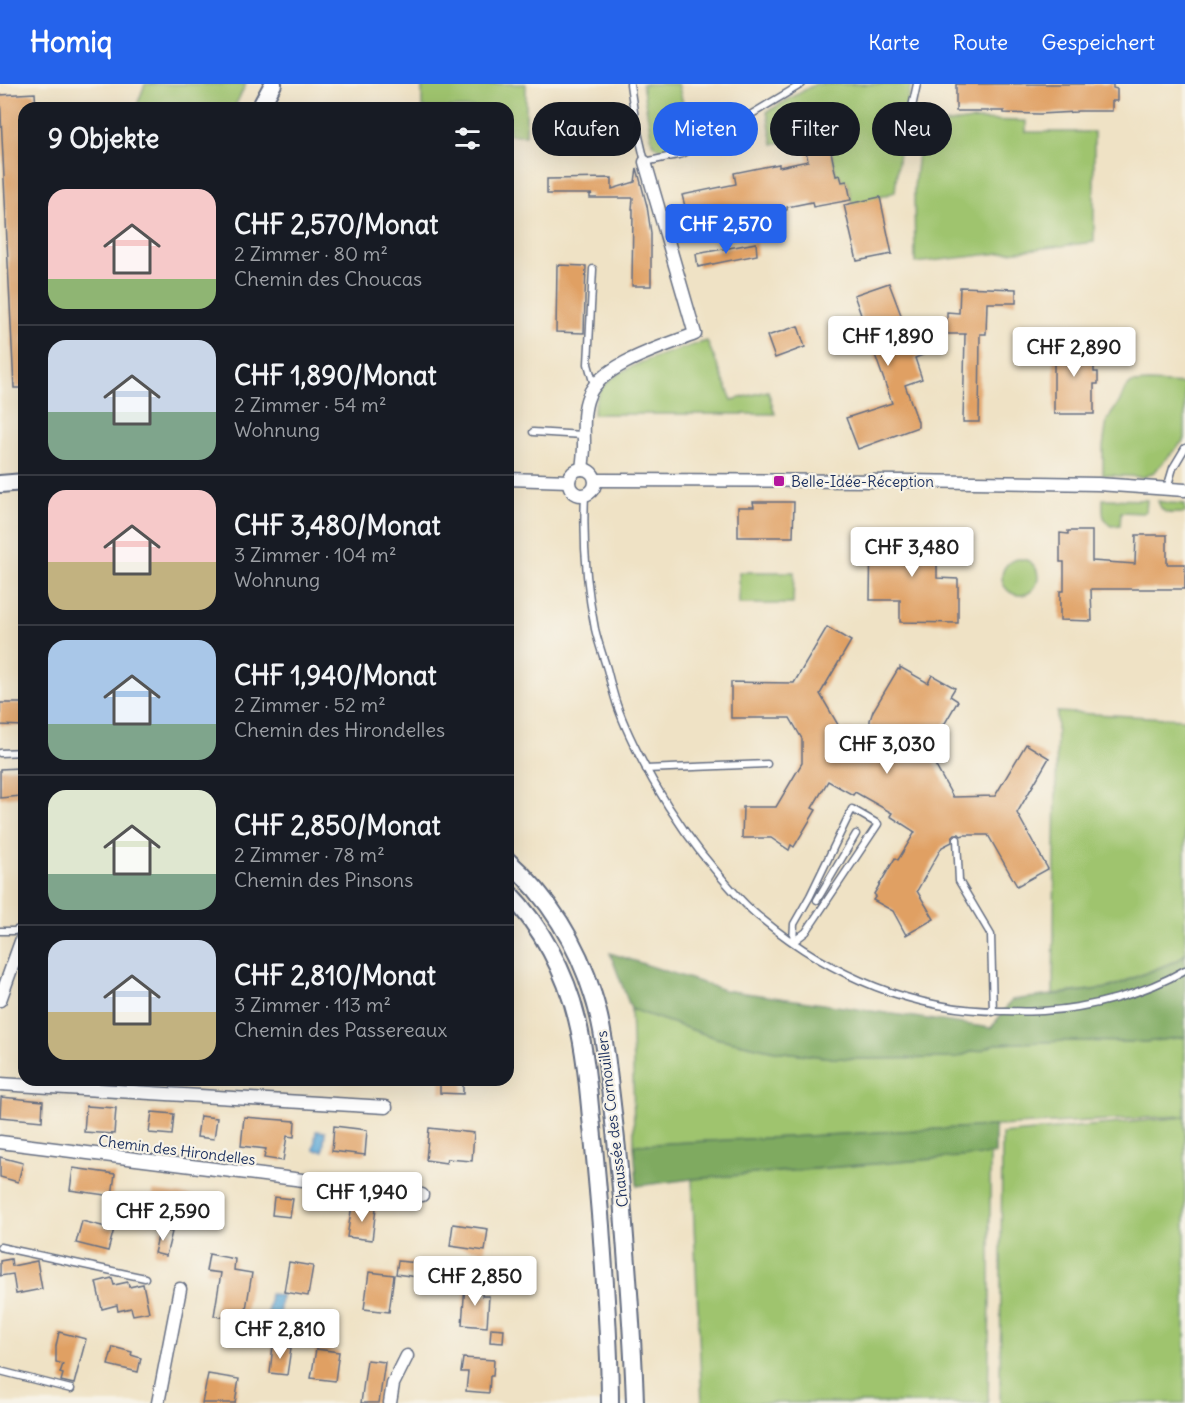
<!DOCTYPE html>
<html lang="de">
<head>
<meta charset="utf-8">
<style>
  body { margin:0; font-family:Delius,sans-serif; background:#242831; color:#f1f3f6; height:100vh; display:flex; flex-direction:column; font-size:22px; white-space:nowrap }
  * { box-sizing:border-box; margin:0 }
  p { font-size:20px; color:#9ea1a6 }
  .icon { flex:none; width:33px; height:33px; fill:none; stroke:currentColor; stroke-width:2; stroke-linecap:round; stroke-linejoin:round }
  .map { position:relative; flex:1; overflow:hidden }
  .details { position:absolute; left:18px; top:18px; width:496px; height:984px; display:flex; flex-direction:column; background:#171b24; border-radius:18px; box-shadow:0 6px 24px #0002 }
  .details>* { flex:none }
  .banner { position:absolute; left:532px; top:18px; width:562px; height:54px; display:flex; gap:12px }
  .price { position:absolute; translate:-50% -51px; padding:0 14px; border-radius:6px; background:#fff; color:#222; font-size:20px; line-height:39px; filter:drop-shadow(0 2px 3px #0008) }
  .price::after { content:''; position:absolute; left:50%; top:36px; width:18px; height:14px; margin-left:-9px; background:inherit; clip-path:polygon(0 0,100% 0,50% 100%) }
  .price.selected { background:#2563eb; color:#fff }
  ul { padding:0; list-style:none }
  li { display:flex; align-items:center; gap:18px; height:150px; padding:0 30px }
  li+li { border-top:2px solid #363941 }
  li span { display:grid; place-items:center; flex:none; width:168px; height:120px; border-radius:18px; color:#555 }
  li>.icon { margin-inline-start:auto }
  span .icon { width:72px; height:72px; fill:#fffc; stroke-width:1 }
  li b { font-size:26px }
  h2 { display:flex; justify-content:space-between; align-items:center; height:72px; padding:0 30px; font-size:26px }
  .tag { padding:0 21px; border-radius:27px; background:#171b24; box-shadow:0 6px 24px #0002; font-size:21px; line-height:54px }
  .tag.selected { background:#2563eb; color:#fff }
  header { display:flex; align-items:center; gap:36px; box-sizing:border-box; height:84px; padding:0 30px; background:#2563eb; color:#fff }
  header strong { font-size:28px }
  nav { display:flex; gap:33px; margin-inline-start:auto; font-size:21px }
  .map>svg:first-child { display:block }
</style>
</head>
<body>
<header>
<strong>Homiq</strong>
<nav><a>Karte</a><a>Route</a><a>Gespeichert</a></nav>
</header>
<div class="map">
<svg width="1185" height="1319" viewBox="0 0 1185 1319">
  <rect width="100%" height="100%" fill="#f7f3e8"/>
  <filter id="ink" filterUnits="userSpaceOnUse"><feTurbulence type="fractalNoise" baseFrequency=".0167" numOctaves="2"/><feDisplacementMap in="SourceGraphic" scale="12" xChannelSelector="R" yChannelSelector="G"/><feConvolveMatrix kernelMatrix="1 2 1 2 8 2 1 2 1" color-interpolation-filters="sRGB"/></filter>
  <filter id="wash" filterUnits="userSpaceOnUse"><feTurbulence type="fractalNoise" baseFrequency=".008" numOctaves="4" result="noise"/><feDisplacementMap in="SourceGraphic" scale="24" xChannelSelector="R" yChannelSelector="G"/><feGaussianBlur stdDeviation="1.35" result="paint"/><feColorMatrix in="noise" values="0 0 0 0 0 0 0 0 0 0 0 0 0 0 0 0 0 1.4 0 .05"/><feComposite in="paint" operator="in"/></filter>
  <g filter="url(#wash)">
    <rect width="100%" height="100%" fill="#efe2c5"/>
    <!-- green -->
    <g fill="#9fc46e" stroke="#5d7a66" stroke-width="1.5">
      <path d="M 145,0 L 246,0 L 234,24 L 136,24 Z"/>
      <path d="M 422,0 L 526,0 L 526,51 L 509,51 L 508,24 L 422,24 Z"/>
      <path d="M 642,0 L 678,0 L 692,54 C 681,60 661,74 652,58 Z"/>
      <path d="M 815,0 L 911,0 L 900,57 L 895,108 L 880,113 L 852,120 L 847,97 L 842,98 L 840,91 L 836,92 L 828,47 L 773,60 L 767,28 Z"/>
      <path d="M 972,36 L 1026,37 L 1026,48 L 1094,48 L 1094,158 L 915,179 L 914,104 L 921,43 Z"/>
      <path d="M 707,257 L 732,316 L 768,307 L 775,330 L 593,330 C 594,323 596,314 600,307 C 616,281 678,266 707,257 Z"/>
      <path d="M 1149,298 L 1185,300 L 1185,355 L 1154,388 L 1144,393 L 1103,391 L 1103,363 L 1107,336 L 1119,319 L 1125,305 L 1132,299 Z"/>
      <path d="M 1103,415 L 1147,416 L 1146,427 L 1143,429 L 1121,428 L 1120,441 L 1111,442 C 1101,435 1103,426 1103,415 Z"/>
      <path d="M 1158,417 L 1170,419 L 1185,420 L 1185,429 C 1171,429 1163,433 1158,417 Z"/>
      <circle cx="1020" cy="493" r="18"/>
      <path d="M 739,488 L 794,488 L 793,520 L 739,520 Z"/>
      <path d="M 1057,628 L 1185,635 L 1185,870 L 1178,876 L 1108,904 L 1053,910 Z"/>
      <path d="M 631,925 L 716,954 L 775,967 L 833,974 L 864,975 L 955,974 L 971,968 L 982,966 L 996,960 L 1066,957 L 1145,958 L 1185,953 L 1185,1032 L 634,1061 L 633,982 Z"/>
      <path d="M 1185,1033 L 1185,1319 L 1000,1319 L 1002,1050 Z"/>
      <path d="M 990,1070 L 990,1210 L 988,1319 L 702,1319 L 692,1095 Z"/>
    </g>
    <!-- forest -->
    <g fill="#7faa61" stroke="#4d6c60" stroke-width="1.5">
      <path d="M 610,869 L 724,906 L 991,944 L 1012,916 L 1109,904 L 1178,876 L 1185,870 L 1185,953 L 1145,958 L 1066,957 L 996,960 L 982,966 L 971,968 L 956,974 L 864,975 L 833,974 L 775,967 L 716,954 L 631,925 Z"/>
      <path d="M 995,1042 L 995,1070 L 692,1095 L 637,1102 L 634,1061 Z"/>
    </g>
    <!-- water -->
    <g fill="#5ea9d6" stroke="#3c6c9a" stroke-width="1.5">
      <path d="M 316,1047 L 325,1048 L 323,1067 L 314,1066 Z"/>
      <path d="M 425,1192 L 447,1193 L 450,1199 L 447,1202 L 446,1205 L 424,1203 Z"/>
      <path d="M 270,1210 L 281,1211 L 279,1233 L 267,1232 Z"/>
    </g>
    <g id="blocks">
      <!-- building -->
      <g fill="#e0a063">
        <path d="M 956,0 L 1113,0 L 1113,4 L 1117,5 L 1117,17 L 1112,17 L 1112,27 L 1077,27 L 1076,28 L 1040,30 L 1004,29 L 1004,27 L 956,27 Z"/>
        <path d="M 35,9 L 36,24 L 24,24 L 24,304 L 14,304 L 0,11 Z"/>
        <path d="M 828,53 L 836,92 L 840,91 L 842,98 L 847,97 L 851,116 L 813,123 L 812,118 L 787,123 L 787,126 L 691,145 L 682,111 L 736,100 L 734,89 L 779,80 L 779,83 L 808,77 L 804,58 Z"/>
        <path d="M 637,84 L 647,122 L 651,149 L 651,202 L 632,202 L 633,125 L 632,125 L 633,114 L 590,114 L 590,111 L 592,110 L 547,110 L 547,95 L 612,94 L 612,105 L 635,98 Z"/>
        <path d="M 880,113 L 892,170 L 857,177 L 844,121 Z"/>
        <path d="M 756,159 L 757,171 L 698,183 L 696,170 Z"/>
        <path d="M 557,181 L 586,182 L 584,249 L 556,248 Z"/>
        <path d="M 889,199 L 906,244 L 913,241 L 925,270 L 915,274 L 922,295 L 905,301 L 918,338 L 918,343 L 858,365 L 846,334 L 892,319 L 854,211 Z"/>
        <path d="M 960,203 L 1016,205 L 1016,219 L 987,219 L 986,250 L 980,250 L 979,338 L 963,338 L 965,250 L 947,250 L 947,228 L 959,229 Z"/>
        <path d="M 798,242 L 805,263 L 775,274 L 767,252 Z"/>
        <path d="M 1054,258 L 1094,258 L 1094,288 L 1098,288 L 1098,300 L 1094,300 L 1094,330 L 1054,330 Z"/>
        <path d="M 753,418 L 794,418 L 793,453 L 738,453 L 738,423 L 754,423 Z"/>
        <path d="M 1068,447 L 1092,447 L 1092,477 L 1135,480 L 1136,451 L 1167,451 L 1167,480 L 1185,480 L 1185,505 L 1091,505 L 1092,537 L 1060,536 L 1060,507 L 1064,507 L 1064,478 L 1060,478 L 1060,449 L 1068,450 Z"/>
        <path d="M 871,450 L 937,451 L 937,494 L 958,495 L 958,539 L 900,538 L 900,516 L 870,516 Z"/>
        <path d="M 827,543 L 851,557 L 820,610 L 841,646 L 870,646 L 870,636 L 873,627 L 898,585 L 900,586 L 900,583 L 928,599 L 932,591 L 955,604 L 950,612 L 958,617 L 928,668 L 953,713 L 995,712 L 1026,660 L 1049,674 L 1017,729 L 1048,785 L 1017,802 L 988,751 L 964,751 L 961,752 L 959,750 L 955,750 L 952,753 L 952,758 L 942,763 L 917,807 L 934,835 L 906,851 L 893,827 L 873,816 L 876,812 L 874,810 L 895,774 L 898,776 L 915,748 L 890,732 L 892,729 L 855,708 L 853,711 L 828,697 L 812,724 L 816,726 L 794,763 L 791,761 L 789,766 L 771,754 L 742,754 L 743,723 L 776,723 L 802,679 L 802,655 L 790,634 L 731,634 L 731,598 L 794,599 Z"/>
        <path d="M 0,619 L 24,619 L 24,642 L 0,641 Z"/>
        <path d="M 19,684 L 21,712 L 0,714 L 0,685 Z"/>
        <path d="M 440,996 L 463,996 L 463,1010 L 440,1009 Z"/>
        <path d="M 1,1013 L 43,1017 L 42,1037 L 0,1033 Z"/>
        <path d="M 86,1022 L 116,1024 L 114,1050 L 84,1048 Z"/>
        <path d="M 152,1028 L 174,1030 L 172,1051 L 149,1049 Z"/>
        <path d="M 200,1032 L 217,1034 L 214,1055 L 197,1053 Z"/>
        <path d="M 244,1033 L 295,1037 L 294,1053 L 287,1052 L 283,1077 L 264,1074 L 266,1065 L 241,1062 Z"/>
        <path d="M 334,1042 L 367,1046 L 365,1071 L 332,1067 Z"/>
        <path d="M 429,1044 L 474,1049 L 472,1077 L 447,1075 L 446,1079 L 426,1076 Z"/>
        <path d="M 0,1073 L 23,1079 L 18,1098 L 0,1093 Z"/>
        <path d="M 73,1084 L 115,1090 L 112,1112 L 70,1106 Z"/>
        <path d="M 153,1107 L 202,1113 L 199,1129 L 152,1123 Z"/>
        <path d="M 274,1113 L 293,1115 L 290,1133 L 272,1131 Z"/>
        <path d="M 352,1121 L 376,1124 L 372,1156 L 347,1153 Z"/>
        <path d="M 82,1137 L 114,1145 L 108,1167 L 76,1159 Z"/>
        <path d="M 453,1140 L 488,1145 L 485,1167 L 450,1162 Z"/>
        <path d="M 160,1145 L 172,1148 L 166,1172 L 154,1169 Z"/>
        <path d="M 209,1170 L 235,1175 L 234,1186 L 252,1189 L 244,1237 L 214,1232 L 221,1189 L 206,1187 Z"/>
        <path d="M 11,1175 L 12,1182 L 37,1177 L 42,1205 L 16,1210 L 13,1190 L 0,1192 L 0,1177 Z"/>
        <path d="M 398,1177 L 419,1179 L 417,1193 L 396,1190 Z"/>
        <path d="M 289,1178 L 313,1182 L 308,1212 L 284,1208 Z"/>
        <path d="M 369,1188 L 394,1191 L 389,1228 L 364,1225 Z"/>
        <path d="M 112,1194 L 114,1201 L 128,1198 L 129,1203 L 143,1200 L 149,1228 L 133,1231 L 131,1224 L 118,1227 L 117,1221 L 102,1225 L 96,1198 Z"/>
        <path d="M 465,1200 L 482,1201 L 482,1212 L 489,1212 L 487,1243 L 462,1241 Z"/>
        <path d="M 491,1244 L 504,1245 L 503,1259 L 490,1258 Z"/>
        <path d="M 59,1248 L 86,1255 L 74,1300 L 61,1297 L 63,1290 L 60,1289 L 63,1280 L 56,1278 L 56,1262 Z"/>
        <path d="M 273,1261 L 291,1264 L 287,1291 L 270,1289 Z"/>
        <path d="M 113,1263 L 132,1268 L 131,1271 L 141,1274 L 138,1288 L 108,1281 Z"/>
        <path d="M 316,1265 L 339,1268 L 335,1297 L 311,1294 Z"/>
        <path d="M 463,1274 L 494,1276 L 493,1292 L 490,1292 L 489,1309 L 466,1307 L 468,1288 L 461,1288 Z"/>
        <path d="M 367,1276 L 385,1278 L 379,1319 L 361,1319 Z"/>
        <path d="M 208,1290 L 239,1295 L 235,1319 L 202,1319 Z"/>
      </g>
    </g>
  </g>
  <g filter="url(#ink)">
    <use href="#blocks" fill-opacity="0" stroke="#656e82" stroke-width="1.5"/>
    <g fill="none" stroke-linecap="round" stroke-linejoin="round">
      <defs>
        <g id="service">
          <path d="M 630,0 L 635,35 L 645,78 L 682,70 L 700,61 L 802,0"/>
          <path d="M 910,32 L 917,0"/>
          <path d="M 593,185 L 588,280 L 594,301"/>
          <path d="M 533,348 L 583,351"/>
          <path d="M 1167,404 L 1173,384 L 1185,364"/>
          <path d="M 585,410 C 583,455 586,501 595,545 C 598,558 603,572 607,585 C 610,597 613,609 617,621 C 626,647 639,672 653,697 C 673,732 693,761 720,792 C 733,807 746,823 762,835 C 831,892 915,928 1005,927 C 1018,927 1030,928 1043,927 C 1090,924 1144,910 1185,886"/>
          <path d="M 0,669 L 24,668"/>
          <path d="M 646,685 L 767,680"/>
          <path d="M 852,725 L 878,740 L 806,848 L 793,858 L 794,840 L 810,812 Z"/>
          <path d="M 957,755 L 959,797 L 991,851 L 993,928"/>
          <path d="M 817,816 L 856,750"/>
          <path d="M 0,847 L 14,847 L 24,843"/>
          <path d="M 0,1163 L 145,1194"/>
          <path d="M 0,1287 L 71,1305"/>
        </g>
        <g id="minor">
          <path d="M 582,385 C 583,377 584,370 584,362 C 584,345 582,327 589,311 C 602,280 665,262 695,250 L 645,78"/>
          <circle cx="582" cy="398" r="13"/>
          <path d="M 508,395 L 569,397"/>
          <path d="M 595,396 L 905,397 L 1098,400 L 1185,406"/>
          <path d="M 0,916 L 24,849"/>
          <path d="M 0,1000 L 386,1023"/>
          <path d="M 0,1058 L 422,1111"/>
          <path d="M 158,1319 L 180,1205"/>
          <path d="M 390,1319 L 393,1300 L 407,1272"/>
        </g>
        <g id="tertiary">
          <path d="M 260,24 L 273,0"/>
          <path d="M 0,400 L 24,398"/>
          <path d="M 508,777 C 548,812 578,861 593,911 C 602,938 606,967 609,996 C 614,1035 618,1074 622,1114 C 627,1182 633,1250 635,1319"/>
          <path d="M 508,808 C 541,842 566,889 577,935 C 585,967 588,1001 591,1034 C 595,1070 598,1106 601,1142 C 605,1201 610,1260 610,1319"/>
        </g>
      </defs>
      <!-- service casing -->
      <use href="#service" stroke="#656e82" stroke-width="9"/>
      <!-- minor casing -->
      <use href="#minor" stroke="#656e82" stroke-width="15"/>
      <!-- tertiary casing -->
      <use href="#tertiary" stroke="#656e82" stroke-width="20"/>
      <!-- service -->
      <use href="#service" stroke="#fff" stroke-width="6"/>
      <!-- minor -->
      <use href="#minor" stroke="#fff" stroke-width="12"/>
      <!-- tertiary -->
      <use href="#tertiary" stroke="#fff" stroke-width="16"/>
    </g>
  </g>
  <!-- markers -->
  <rect fill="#b5179e" stroke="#f7f3e8" stroke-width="2" x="773" y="391" width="12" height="12" rx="3"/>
  <g text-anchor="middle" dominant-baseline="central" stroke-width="4.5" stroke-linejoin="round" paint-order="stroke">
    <!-- poi labels -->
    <g font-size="15" fill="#1b2f5e" stroke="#f7f3e8" text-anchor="start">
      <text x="791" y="397">Belle-Idée-Réception</text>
    </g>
    <!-- street labels -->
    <g font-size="15" fill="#1b2f5e" stroke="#f7f3e8">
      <text transform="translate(612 1035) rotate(-97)">Chaussée des Cornouillers</text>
      <text transform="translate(177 1066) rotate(7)">Chemin des Hirondelles</text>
    </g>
  </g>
</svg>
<b class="price selected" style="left:726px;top:171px">CHF 2,570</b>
<b class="price" style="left:888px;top:283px">CHF 1,890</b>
<b class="price" style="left:1074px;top:294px">CHF 2,890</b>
<b class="price" style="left:912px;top:494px">CHF 3,480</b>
<b class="price" style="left:887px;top:691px">CHF 3,030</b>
<b class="price" style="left:362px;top:1139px">CHF 1,940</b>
<b class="price" style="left:163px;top:1158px">CHF 2,590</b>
<b class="price" style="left:475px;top:1223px">CHF 2,850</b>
<b class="price" style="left:280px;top:1276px">CHF 2,810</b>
<div class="banner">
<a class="tag">Kaufen</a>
<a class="tag selected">Mieten</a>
<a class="tag">Filter</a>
<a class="tag">Neu</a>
</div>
<section class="details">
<h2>9 Objekte<svg class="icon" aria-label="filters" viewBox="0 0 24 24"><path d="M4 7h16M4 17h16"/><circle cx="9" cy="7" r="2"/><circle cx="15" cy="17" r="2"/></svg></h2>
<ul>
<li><span style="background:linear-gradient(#f6c9c9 75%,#8fb573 0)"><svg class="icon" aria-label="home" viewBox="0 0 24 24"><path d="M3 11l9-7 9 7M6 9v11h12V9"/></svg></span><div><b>CHF 2,570/Monat</b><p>2 Zimmer · 80 m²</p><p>Chemin des Choucas</p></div></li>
<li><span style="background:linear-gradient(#c9d6e8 60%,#7fa58c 0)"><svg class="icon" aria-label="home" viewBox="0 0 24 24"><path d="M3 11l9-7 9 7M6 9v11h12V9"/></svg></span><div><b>CHF 1,890/Monat</b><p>2 Zimmer · 54 m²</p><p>Wohnung</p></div></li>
<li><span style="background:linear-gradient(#f6c9c9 60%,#c2b280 0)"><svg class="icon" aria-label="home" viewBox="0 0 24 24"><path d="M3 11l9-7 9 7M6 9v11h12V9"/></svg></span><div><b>CHF 3,480/Monat</b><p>3 Zimmer · 104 m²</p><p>Wohnung</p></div></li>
<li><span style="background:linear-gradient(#a9c7e8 70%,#7fa58c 0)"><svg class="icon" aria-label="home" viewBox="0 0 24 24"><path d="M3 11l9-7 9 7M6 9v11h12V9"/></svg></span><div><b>CHF 1,940/Monat</b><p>2 Zimmer · 52 m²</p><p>Chemin des Hirondelles</p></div></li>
<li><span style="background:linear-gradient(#dfe7d0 70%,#7fa58c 0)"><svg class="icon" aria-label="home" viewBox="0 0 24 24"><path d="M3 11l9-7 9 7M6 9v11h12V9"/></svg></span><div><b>CHF 2,850/Monat</b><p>2 Zimmer · 78 m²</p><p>Chemin des Pinsons</p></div></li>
<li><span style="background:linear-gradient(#c9d6e8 60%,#c2b280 0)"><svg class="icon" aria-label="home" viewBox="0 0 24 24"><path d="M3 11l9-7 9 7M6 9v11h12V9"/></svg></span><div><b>CHF 2,810/Monat</b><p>3 Zimmer · 113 m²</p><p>Chemin des Passereaux</p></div></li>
</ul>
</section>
</div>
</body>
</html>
